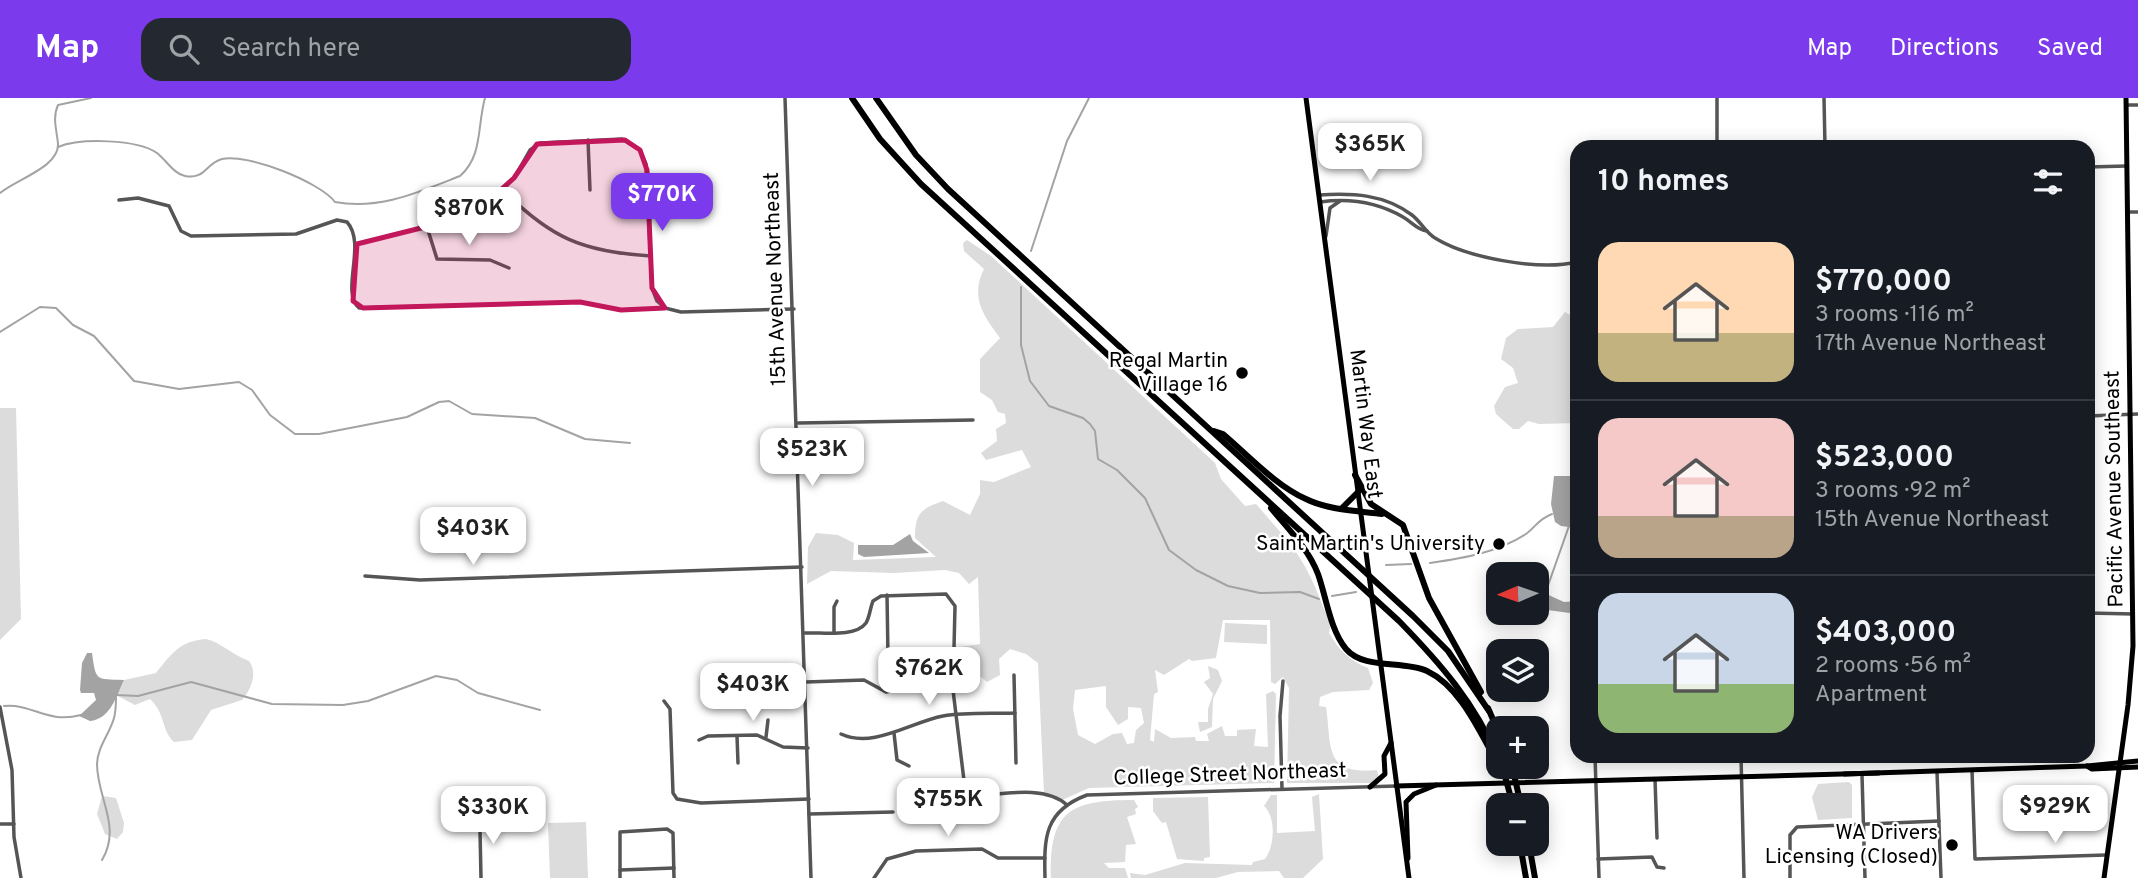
<!DOCTYPE html>
<html lang="en">
<head>
<meta charset="utf-8">
<style>
  body { margin:0; font-family:Overpass,sans-serif; background:#242831; color:#f1f3f6; height:100vh; display:flex; flex-direction:column; font-size:26px; white-space:nowrap }
  * { box-sizing:border-box; margin:0 }
  p { font-size:23px; color:#9ea1a6 }
  .icon { flex:none; width:38px; height:38px; fill:none; stroke:currentColor; stroke-width:2; stroke-linecap:round; stroke-linejoin:round }
  .map { position:relative; flex:1; overflow:hidden }
  .drawer { position:absolute; left:1570px; top:42px; width:525px; height:623px; display:flex; flex-direction:column; background:#171b24; border-radius:21px; box-shadow:0 4px 18px #0003 }
  .drawer>* { flex:none }
  .needle { width:46px; rotate:268deg }
  .buttons { position:absolute; left:1486px; top:464px; display:grid; gap:14px }
  .buttons a { display:grid; place-items:center; width:63px; height:63px; border-radius:14px; background:#171b24; box-shadow:0 4px 18px #0003; font-size:35px }
  .price { position:absolute; translate:-50% -60px; padding:0 16px; border-radius:14px; background:#fff; color:#222; font-size:23px; line-height:46px; filter:drop-shadow(0 2px 4px #0008) }
  .price::after { content:''; position:absolute; left:50%; top:42px; width:21px; height:16px; margin-left:-10px; background:inherit; clip-path:polygon(0 0,100% 0,50% 100%) }
  .price.current { background:#7c3aed; color:#fff }
  ul { padding:0; list-style:none }
  li { display:flex; align-items:center; gap:21px; height:175px; padding:0 28px }
  li+li { border-top:2px solid #363941 }
  li span { display:grid; place-items:center; flex:none; width:196px; height:140px; border-radius:21px; color:#555 }
  li>.icon { margin-inline-start:auto }
  span .icon { width:84px; height:84px; fill:#fffc; stroke-width:1 }
  li b { font-size:30px }
  h2 { display:flex; justify-content:space-between; align-items:center; height:84px; padding:0 28px; font-size:30px }
  header { display:flex; align-items:center; gap:42px; box-sizing:border-box; height:98px; padding:0 35px; background:#7c3aed; color:#fff }
  header strong { font-size:33px }
  nav { display:flex; gap:38px; margin-inline-start:auto; font-size:24px }
  .search { width:490px; height:63px; background:#242831; display:flex; align-items:center; gap:18px; box-sizing:border-box; padding:0 24px; border-radius:21px; color:#9ea1a6; font-size:26px }
  .map>svg:first-child { display:block }
</style>
</head>
<body>
<header>
<strong>Map</strong>
<div class="search"><svg class="icon" aria-label="search" viewBox="0 0 24 24"><circle cx="10" cy="10" r="6"/><path d="M15 15l6 6"/></svg>Search here</div>
<nav><a>Map</a><a>Directions</a><a>Saved</a></nav>
</header>
<div class="map">
<svg width="2138" height="780" viewBox="0 0 2138 780">
  <rect width="100%" height="100%" fill="#fff"/>
  <!-- green -->
  <g fill="#dcdcdc" fill-rule="evenodd">
    <path d="M 967,142 L 991,158 L 1215,365 L 1221,381 L 1245,408 L 1256,406 C 1290,445 1305,459 1323,509 C 1327,517 1332,526 1329,535 C 1339,552 1350,563 1368,570 L 1373,585 L 1369,592 L 1333,594 L 1320,599 L 1319,608 L 1326,609 C 1332,649 1323,677 1377,672 L 1379,681 L 1373,685 L 1287,685 L 1289,590 L 1283,579 L 1275,586 L 1271,584 L 1270,522 L 1223,522 L 1216,560 L 1192,563 L 1189,561 L 1164,577 L 1155,572 L 1158,594 L 1154,596 L 1150,642 L 1154,644 L 1155,631 L 1171,640 L 1195,639 L 1196,643 L 1209,643 L 1207,636 L 1222,628 L 1225,638 L 1237,638 L 1237,632 L 1256,631 L 1254,648 L 1268,649 L 1266,596 L 1273,593 L 1276,596 L 1274,685 L 1089,690 L 1062,702 L 1044,695 L 1038,565 L 1026,556 L 1010,551 L 999,561 L 1000,577 L 987,584 L 976,575 L 953,577 L 954,550 L 980,546 L 978,479 L 969,486 L 959,475 L 945,472 L 894,475 L 831,473 L 807,486 L 808,449 L 816,435 L 838,437 L 854,445 L 853,462 L 936,459 L 915,440 C 915,416 920,411 943,403 L 970,417 L 980,396 L 980,382 L 994,384 L 1031,369 L 1022,352 L 986,362 L 981,355 L 997,343 L 996,331 L 1006,325 L 1005,316 L 998,314 L 992,302 L 980,294 L 980,261 L 1000,240 C 983,217 970,199 984,171 L 964,153 L 963,145 ZM 1106,588 L 1106,609 L 1118,627 L 1128,621 L 1128,609 L 1141,610 L 1144,625 L 1136,632 L 1134,645 L 1127,646 L 1122,635 L 1113,636 L 1095,646 L 1078,637 L 1073,611 L 1075,592 Z"/>
    <path d="M 1565,214 L 1577,221 L 1577,325 L 1539,326 L 1528,323 L 1519,331 L 1513,331 L 1496,316 L 1494,308 L 1505,289 L 1518,285 L 1513,270 L 1501,261 L 1506,240 L 1518,231 L 1553,229 Z"/>
    <path d="M 0,310 L 16,310 L 21,521 L 0,542 Z"/>
    <path d="M 1225,525 L 1267,527 L 1267,546 L 1224,544 Z"/>
    <path d="M 206,541 C 220,544 233,557 249,563 C 258,575 251,592 242,602 L 211,612 L 192,642 L 174,644 C 161,632 166,616 150,601 L 135,607 L 116,597 L 124,582 L 156,575 C 172,555 180,543 206,541 Z"/>
    <path d="M 1208,568 L 1218,572 L 1222,583 L 1213,601 L 1212,629 L 1200,634 L 1198,624 L 1208,624 L 1208,611 L 1213,596 L 1204,584 L 1210,580 Z"/>
    <path d="M 1849,684 L 1852,687 L 1852,720 L 1818,722 L 1812,699 L 1818,686 Z"/>
    <path d="M 1319,696 L 1323,761 L 1303,780 L 1284,780 L 1279,773 L 1238,774 L 1216,780 L 1131,780 L 1130,775 L 1145,777 L 1185,765 L 1252,767 L 1253,764 L 1265,761 C 1275,748 1276,719 1264,708 L 1271,697 L 1277,697 L 1277,735 L 1315,733 L 1312,699 Z"/>
    <path d="M 102,698 L 116,700 L 124,725 L 123,734 L 117,741 L 105,736 L 97,716 Z"/>
    <path d="M 1208,699 L 1210,759 L 1204,760 L 1204,763 L 1177,761 L 1166,724 L 1162,725 L 1153,713 L 1153,700 Z"/>
    <path d="M 1134,702 L 1138,709 L 1135,711 L 1136,716 L 1127,719 L 1136,746 L 1126,747 L 1125,764 L 1104,765 L 1109,770 L 1125,770 L 1128,780 L 1051,780 C 1049,712 1071,702 1134,702 Z"/>
    <path d="M 586,724 L 588,780 L 550,780 L 548,725 Z"/>
  </g>
  <!-- water -->
  <g fill="#a3a3a3">
    <path d="M 1554,378 L 1577,378 L 1577,430 L 1561,428 L 1555,424 L 1551,406 Z"/>
    <path d="M 910,436 L 913,443 L 929,455 L 864,459 L 858,456 L 858,447 L 893,447 Z"/>
    <path d="M 1542,494 L 1564,504 L 1577,503 L 1577,516 L 1540,511 Z"/>
    <path d="M 87,555 L 92,555 C 96,583 95,581 124,582 C 116,598 111,621 90,623 L 79,618 L 96,602 L 94,595 L 81,595 L 80,592 L 82,565 Z"/>
  </g>
  <g fill="none" stroke-linecap="round" stroke-linejoin="round">
    <!-- stream -->
    <g stroke="#a3a3a3" stroke-width="2">
      <path d="M 58,49 C 80,40 137,41 157,55 C 166,62 174,76 185,78 C 205,82 206,65 222,61 C 247,55 320,84 335,104 C 380,112 419,94 460,78 C 483,58 477,28 485,0"/>
      <path d="M 0,95 C 17,81 59,69 58,46 C 57,33 52,20 58,7 L 91,0"/>
      <path d="M 1031,153 L 1067,43 L 1089,0"/>
      <path d="M 1021,189 L 1021,247 L 1030,283 L 1049,308 L 1083,320 L 1090,326 L 1095,333 L 1098,361 L 1117,372 L 1145,400 L 1169,452 L 1196,472 L 1228,488 L 1260,495 L 1300,494 L 1319,501"/>
      <path d="M 0,234 L 40,209 L 56,210 L 73,227 L 94,238 L 134,283 L 179,291 L 239,284 L 252,292 L 270,317 L 295,336 L 319,336 L 407,319 L 439,304 L 449,303 L 472,316 L 535,320 L 585,341 L 630,345"/>
      <path d="M 1430,465 C 1464,460 1496,455 1526,436 C 1537,428 1537,422 1552,416"/>
      <path d="M 1386,467 L 1411,466"/>
      <path d="M 1545,496 L 1569,428"/>
      <path d="M 1332,498 L 1356,494"/>
      <path d="M 116,597 L 138,598 L 191,584 L 272,606 L 343,607 L 368,603 L 436,578 L 457,582 L 478,595 L 540,612"/>
      <path d="M 4,608 C 32,605 46,626 81,617"/>
      <path d="M 102,762 C 122,729 97,700 97,666 C 97,650 110,635 114,620 C 116,613 116,605 116,598"/>
    </g>
    <!-- minor -->
    <g stroke="#555" stroke-width="3.5">
      <path d="M 785,0 L 811,780"/>
      <path d="M 1717,0 L 1717,49"/>
      <path d="M 1824,0 L 1825,49"/>
      <path d="M 2126,7 L 2138,7"/>
      <path d="M 588,42 L 590,92"/>
      <path d="M 2088,69 L 2127,68"/>
      <path d="M 502,91 C 550,140 583,154 651,158"/>
      <path d="M 1319,97 C 1353,95 1384,96 1412,117 C 1421,124 1426,135 1435,140 C 1467,160 1540,173 1577,164"/>
      <path d="M 119,102 L 138,100 L 169,108 L 181,133 L 191,138 L 296,136 L 337,122 L 347,124 C 367,146 340,194 359,210 L 580,204 L 621,212 L 665,210 L 681,214 L 794,211"/>
      <path d="M 1320,104 C 1349,100 1377,104 1403,119 C 1412,124 1417,132 1427,133"/>
      <path d="M 2128,114 L 2138,114"/>
      <path d="M 427,129 L 437,161 L 490,162 L 509,170"/>
      <path d="M 1326,138 L 1330,110 L 1340,103"/>
      <path d="M 357,146 L 473,117 L 514,80 L 530,52 L 540,45 L 622,41 L 640,52 L 646,66 L 652,190 L 657,203 L 664,209"/>
      <path d="M 2088,318 L 2138,316"/>
      <path d="M 798,325 L 973,322"/>
      <path d="M 365,478 L 420,482 L 802,469"/>
      <path d="M 887,497 L 888,559"/>
      <path d="M 2088,515 L 2133,516"/>
      <path d="M 834,534 L 834,509 L 837,503"/>
      <path d="M 805,535 C 821,534 855,540 866,525 C 870,518 870,510 873,503 L 881,498 L 946,496 L 955,508 L 953,592 L 966,699 C 996,698 1043,685 1067,707"/>
      <path d="M 1014,577 L 1016,665"/>
      <path d="M 806,584 L 864,582 L 886,594 L 898,591"/>
      <path d="M 664,603 L 670,611 L 673,695 L 677,701 L 701,705 L 809,701"/>
      <path d="M 0,609 L 12,672 L 14,739 L 21,780"/>
      <path d="M 894,635 L 897,662 L 909,668"/>
      <path d="M 841,636 C 873,651 911,624 943,618 C 966,614 991,616 1015,615"/>
      <path d="M 737,638 L 738,665"/>
      <path d="M 766,639 L 768,622"/>
      <path d="M 699,642 L 708,638 L 757,637 L 783,649 L 808,650"/>
      <path d="M 1595,658 L 1599,780"/>
      <path d="M 1741,658 L 1744,780"/>
      <path d="M 1972,672 L 1975,761 L 2106,757"/>
      <path d="M 1937,674 L 1941,780"/>
      <path d="M 1862,677 L 1865,780"/>
      <path d="M 1655,681 L 1657,740"/>
      <path d="M 1282,691 L 1280,618 L 1283,583"/>
      <path d="M 809,716 L 893,714"/>
      <path d="M 475,723 L 480,732 L 481,780"/>
      <path d="M 0,726 L 14,726"/>
      <path d="M 1598,761 L 1652,759 L 1657,769 L 1664,770"/>
      <path d="M 620,772 L 674,770"/>
      <path d="M 620,780 L 620,734 L 667,731 L 673,735 L 674,780"/>
      <path d="M 874,780 L 887,761 L 916,753 L 982,751 L 998,760 L 1045,760"/>
      <path d="M 1045,780 C 1044,740 1044,713 1087,697 L 1396,688"/>
      <path d="M 1790,780 L 1790,737 L 1797,729 L 1939,723"/>
    </g>
    <!-- major -->
    <g stroke="#000" stroke-width="5">
      <path d="M 1306,0 L 1409,780"/>
      <path d="M 2087,668 L 2092,671 L 2138,669"/>
      <path d="M 1844,676 L 2087,668 L 2138,663"/>
      <path d="M 1396,688 L 1879,675"/>
      <path d="M 1370,689 L 1385,676 L 1384,658 L 1391,645"/>
      <path d="M 1408,760 L 1406,704 L 1414,696 L 1436,687"/>
      <path d="M 2104,780 L 2128,607 L 2133,548 L 2126,0"/>
    </g>
    <!-- highway -->
    <g stroke="#000" stroke-width="6">
      <path d="M 852,0 L 880,41 L 921,86 L 1399,523 C 1440,565 1475,605 1498,660"/>
      <path d="M 876,0 L 916,57 L 948,91 L 1413,518 L 1448,553 L 1489,613"/>
      <path d="M 1214,333 L 1223,336 C 1249,358 1275,387 1306,401 C 1328,412 1357,413 1382,416"/>
      <path d="M 1355,377 L 1371,406 L 1403,427 L 1429,500 L 1481,594"/>
      <path d="M 1271,410 C 1288,431 1308,450 1318,476 C 1326,498 1330,532 1346,551 C 1364,572 1403,562 1427,573 C 1461,589 1480,635 1498,666"/>
      <path d="M 1342,410 L 1358,394"/>
      <path d="M 1488,610 L 1498,633"/>
      <path d="M 1502,668 L 1513,707"/>
      <path d="M 1512,668 L 1521,707"/>
      <path d="M 1520,746 L 1526,780"/>
      <path d="M 1529,746 L 1535,780"/>
    </g>
  </g>
  <!-- marked area -->
  <path fill="#c2185b" fill-opacity="0.2" stroke="#c2185b" stroke-width="5" stroke-linejoin="round" d="M 625,42 L 640,52 L 647,72 L 652,190 L 665,210 L 621,212 L 580,204 L 363,210 L 353,203 L 357,146 L 473,117 L 514,80 L 537,46 Z"/>
  <!-- markers -->
  <g fill="#000" stroke="#fff" stroke-width="2.5">
    <circle cx="1242" cy="275" r="7"/>
    <circle cx="1499" cy="446" r="7"/>
    <circle cx="1952" cy="747" r="7"/>
  </g>
  <g text-anchor="middle" dominant-baseline="central" stroke-width="5" stroke-linejoin="round" paint-order="stroke">
    <!-- street labels -->
    <g font-size="21" fill="#000" stroke="#fff">
      <text transform="translate(776 181) rotate(-92)">15th Avenue Northeast</text>
      <text transform="translate(1365 326) rotate(83)">Martin Way East</text>
      <text transform="translate(2115 391) rotate(-91)">Pacific Avenue Southeast</text>
      <text transform="translate(1230 677) rotate(-2)">College Street Northeast</text>
    </g>
    <!-- poi labels -->
    <g font-size="21" fill="#000" stroke="#fff" text-anchor="end">
      <text x="1228" y="263">Regal Martin<tspan x="1228" dy="24">Village 16</tspan></text>
      <text x="1485" y="446">Saint Martin's University</text>
      <text x="1938" y="735">WA Drivers<tspan x="1938" dy="24">Licensing (Closed)</tspan></text>
    </g>
  </g>
</svg>
<div class="buttons">
<a><svg class="needle" viewBox="-14 -14 28 28"><path d="M0-13l5 13h-10z" fill="#e53935"/><path d="M0 13l5-13h-10z" fill="#9ea1a6"/></svg></a>
<a><svg class="icon" aria-label="layers" viewBox="0 0 24 24"><path d="M12 4l9 5-9 5-9-5zM3 14l9 5 9-5"/></svg></a>
<a>+</a>
<a>−</a>
</div>
<b class="price" style="left:1370px;top:85px">$365K</b>
<b class="price current" style="left:662px;top:135px">$770K</b>
<b class="price" style="left:469px;top:149px">$870K</b>
<b class="price" style="left:812px;top:390px">$523K</b>
<b class="price" style="left:473px;top:469px">$403K</b>
<b class="price" style="left:929px;top:609px">$762K</b>
<b class="price" style="left:753px;top:625px">$403K</b>
<b class="price" style="left:948px;top:740px">$755K</b>
<b class="price" style="left:2055px;top:747px">$929K</b>
<b class="price" style="left:493px;top:748px">$330K</b>
<section class="drawer">
<h2>10 homes<svg class="icon" aria-label="filters" viewBox="0 0 24 24"><path d="M4 7h16M4 17h16"/><circle cx="9" cy="7" r="2"/><circle cx="15" cy="17" r="2"/></svg></h2>
<ul>
<li><span style="background:linear-gradient(#ffd9b3 65%,#c2b280 0)"><svg class="icon" aria-label="home" viewBox="0 0 24 24"><path d="M3 11l9-7 9 7M6 9v11h12V9"/></svg></span><div><b>$770,000</b><p>3 rooms · 116 m²</p><p>17th Avenue Northeast</p></div></li>
<li><span style="background:linear-gradient(#f6c9c9 70%,#b9a48a 0)"><svg class="icon" aria-label="home" viewBox="0 0 24 24"><path d="M3 11l9-7 9 7M6 9v11h12V9"/></svg></span><div><b>$523,000</b><p>3 rooms · 92 m²</p><p>15th Avenue Northeast</p></div></li>
<li><span style="background:linear-gradient(#c9d6e8 65%,#8fb573 0)"><svg class="icon" aria-label="home" viewBox="0 0 24 24"><path d="M3 11l9-7 9 7M6 9v11h12V9"/></svg></span><div><b>$403,000</b><p>2 rooms · 56 m²</p><p>Apartment</p></div></li>
</ul>
</section>
</div>
</body>
</html>
